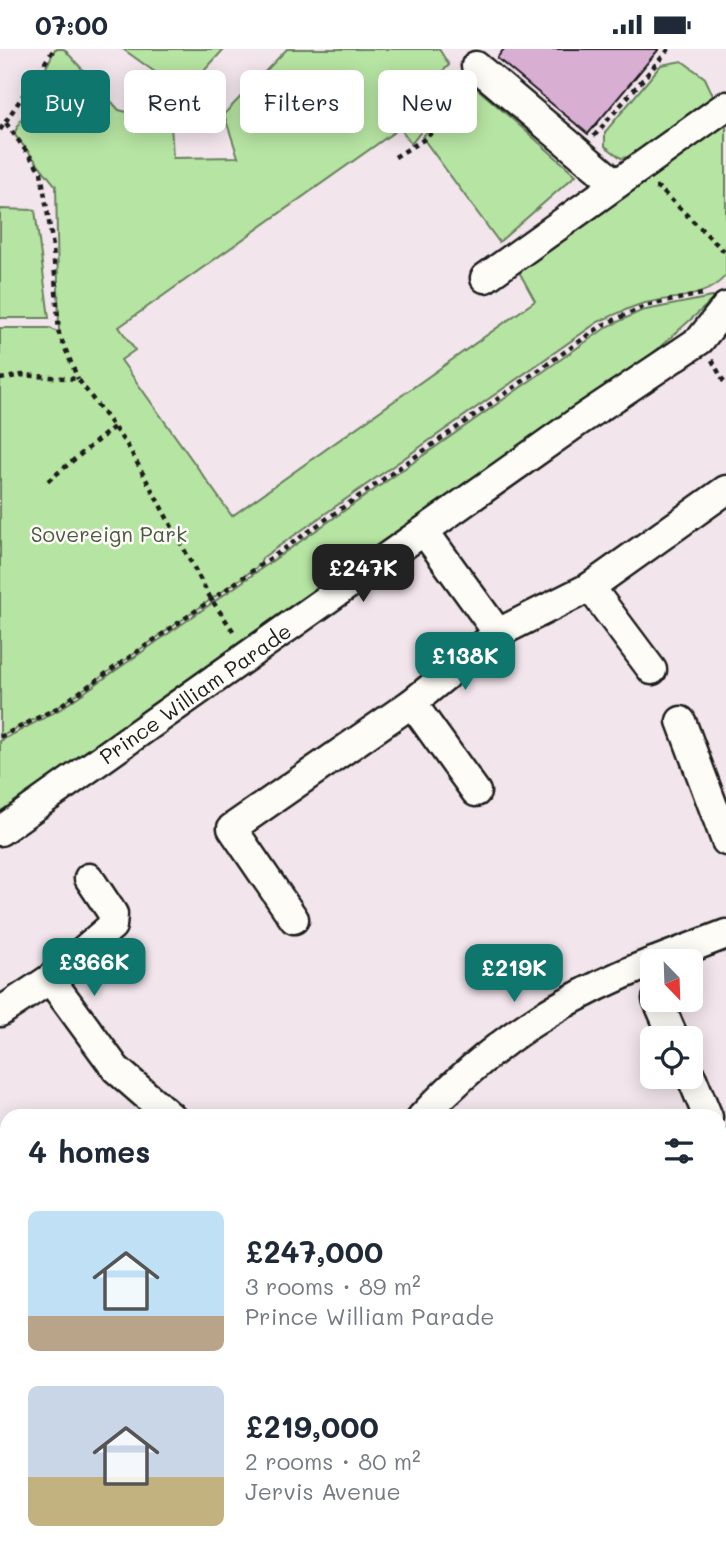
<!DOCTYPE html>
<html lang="en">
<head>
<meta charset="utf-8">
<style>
  body { margin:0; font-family:Mali,sans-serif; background:#f6f6f7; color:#1f2937; height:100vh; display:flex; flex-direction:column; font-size:26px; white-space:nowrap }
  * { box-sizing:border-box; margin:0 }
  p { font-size:23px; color:#747a83 }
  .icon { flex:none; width:38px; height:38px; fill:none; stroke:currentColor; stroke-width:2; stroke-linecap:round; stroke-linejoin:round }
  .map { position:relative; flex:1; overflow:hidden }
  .sheet { position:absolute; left:0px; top:1060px; width:726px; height:450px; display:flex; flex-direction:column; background:#fff; border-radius:21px 21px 0 0; box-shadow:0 4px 18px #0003 }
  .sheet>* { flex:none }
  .top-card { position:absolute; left:21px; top:21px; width:684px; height:63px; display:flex; gap:14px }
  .needle { width:46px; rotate:157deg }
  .tools { position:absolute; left:640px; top:900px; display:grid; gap:14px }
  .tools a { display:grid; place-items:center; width:63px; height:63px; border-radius:10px; background:#fff; box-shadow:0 4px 18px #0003; font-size:35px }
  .price { position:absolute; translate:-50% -60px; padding:0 16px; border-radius:14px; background:#0f766e; color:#fff; font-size:23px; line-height:46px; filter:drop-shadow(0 2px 4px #0008) }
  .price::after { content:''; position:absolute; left:50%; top:42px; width:21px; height:16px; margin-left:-10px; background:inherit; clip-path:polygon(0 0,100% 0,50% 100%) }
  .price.selected { background:#222; color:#fff }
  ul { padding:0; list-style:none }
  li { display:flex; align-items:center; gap:21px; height:175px; padding:0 28px }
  li span { display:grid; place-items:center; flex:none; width:196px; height:140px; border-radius:10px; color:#555 }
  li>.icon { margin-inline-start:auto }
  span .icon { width:84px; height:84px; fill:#fffc; stroke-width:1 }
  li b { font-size:30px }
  h2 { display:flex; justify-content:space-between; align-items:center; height:84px; padding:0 28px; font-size:30px }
  .pill { padding:0 24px; border-radius:10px; background:#fff; box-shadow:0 4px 18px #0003; font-size:24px; line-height:63px }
  .pill.selected { background:#0f766e; color:#fff }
  .status { display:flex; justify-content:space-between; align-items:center; height:49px; padding:0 35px; background:#fff; direction:ltr }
  .status svg { height:19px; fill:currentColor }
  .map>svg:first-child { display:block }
</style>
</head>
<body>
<div class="status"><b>07:00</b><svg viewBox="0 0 49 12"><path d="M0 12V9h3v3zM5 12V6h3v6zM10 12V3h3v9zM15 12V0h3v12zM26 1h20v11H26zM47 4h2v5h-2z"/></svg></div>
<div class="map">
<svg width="726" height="1509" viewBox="0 0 726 1509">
  <rect width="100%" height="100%" fill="#f2e5ec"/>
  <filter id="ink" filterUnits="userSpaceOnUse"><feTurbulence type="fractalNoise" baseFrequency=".0143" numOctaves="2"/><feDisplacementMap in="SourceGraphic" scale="14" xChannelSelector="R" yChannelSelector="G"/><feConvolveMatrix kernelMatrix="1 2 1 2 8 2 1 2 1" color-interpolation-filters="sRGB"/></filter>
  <g filter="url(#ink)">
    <!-- built -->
    <path fill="#ead4e4" d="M 92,1503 L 261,1503 L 267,1509 L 86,1509 Z"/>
    <!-- green -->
    <g fill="#b6e4a2" stroke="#69805f" stroke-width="2">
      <path d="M 55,0 L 64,0 L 119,61 L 171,74 L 173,109 L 238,108 L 224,65 L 287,0 L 439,0 L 449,16 L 431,34 L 445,53 L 411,95 L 400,79 L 119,278 L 135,301 L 121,311 L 232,467 L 535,252 L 517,219 L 726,72 L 726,226 C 706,251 673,247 645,254 C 629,258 613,267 598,273 L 262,509 L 260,516 L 57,659 L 0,688 L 0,279 L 50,279 L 59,284 L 56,137 L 14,85 Z"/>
      <path d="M 123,0 L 224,0 L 184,44 Z"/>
      <path d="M 682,12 L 705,29 L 715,51 L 636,107 L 621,109 L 605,97 L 605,83 L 661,16 Z"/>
      <path d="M 471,34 L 576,126 L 499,193 L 422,88 Z"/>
      <path d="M 0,160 L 35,161 L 49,269 L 0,269 Z"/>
      <path d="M 717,247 L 642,314 L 0,767 L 0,692 L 59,661 L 607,278 L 641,262 Z"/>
    </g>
    <!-- building -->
    <g fill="#d9aed3" stroke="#1c1c1c" stroke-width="2">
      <path d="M 504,0 L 659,0 L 588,85 L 497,9 Z"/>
      <path d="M 134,1503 L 145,1503 L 151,1509 L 129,1509 Z"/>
      <path d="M 145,1503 L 174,1503 L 181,1509 L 151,1509 Z"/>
      <path d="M 174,1503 L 202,1503 L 205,1506 L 181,1509 Z"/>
    </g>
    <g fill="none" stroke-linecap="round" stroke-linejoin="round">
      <defs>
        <g id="minor">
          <path d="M 476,17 L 616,135"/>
          <path d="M 485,229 L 726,57"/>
          <path d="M 424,482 L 498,584"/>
          <path d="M 590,538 L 652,621"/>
          <path d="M 412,654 L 476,743"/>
          <path d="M 681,672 L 726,792"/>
          <path d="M 0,782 L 579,372 L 700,291 L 726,258"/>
          <path d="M 294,870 L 232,779 L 412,654 L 498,584 L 590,538 L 726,441"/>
          <path d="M 656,912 L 726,885"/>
          <path d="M 50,930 L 112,877 L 113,865 L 89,829"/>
          <path d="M 657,950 L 674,989"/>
          <path d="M 0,963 L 50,930 L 116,1020 L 171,1068"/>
          <path d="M 691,1027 L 708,1068"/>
          <path d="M 422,1068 C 490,995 560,949 653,913"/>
          <path d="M 719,1093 L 726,1108"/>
          <path d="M 719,1168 L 726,1164"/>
          <path d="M 0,1327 L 7,1319"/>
          <path d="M 719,1397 L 723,1421 L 719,1437"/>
          <path d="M 63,1509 L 68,1503"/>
          <path d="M 361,1509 L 366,1503"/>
          <path d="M 667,1509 L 673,1503"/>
        </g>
      </defs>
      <!-- minor casing -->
      <use href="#minor" stroke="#1c1c1c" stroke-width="33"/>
      <!-- path -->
      <g stroke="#1c1c1c" stroke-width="4.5" stroke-dasharray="5 5" stroke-linecap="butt">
        <path d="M 6,74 L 41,123 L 53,198 L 59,285 L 78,330"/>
        <path d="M 0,81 L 54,0"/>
        <path d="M 594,87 L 669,0"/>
        <path d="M 395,108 L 428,88 L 462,38"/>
        <path d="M 655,139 L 659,139 L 726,204"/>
        <path d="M 712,311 L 726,337"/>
        <path d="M 0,330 L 22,326 L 78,330 L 129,399 L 211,550 L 236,586"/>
        <path d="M 48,432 L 114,378"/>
        <path d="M 0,688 L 57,659 L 603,276 L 645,257 L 702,245"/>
        <path d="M 0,1239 L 7,1242"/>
        <path d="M 296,1503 L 302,1509"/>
      </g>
      <!-- minor -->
      <use href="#minor" stroke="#fdfcf7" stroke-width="28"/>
    </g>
  </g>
  <g text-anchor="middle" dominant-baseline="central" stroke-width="5" stroke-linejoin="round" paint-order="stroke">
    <!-- park labels -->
    <g font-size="21" fill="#4a5844" stroke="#fdfcf7">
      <text x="109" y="484">Sovereign Park</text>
    </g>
    <!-- street labels -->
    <g font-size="21" fill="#1c1c1c" stroke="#fdfcf7">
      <text transform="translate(195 644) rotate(-35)">Prince William Parade</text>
    </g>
  </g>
</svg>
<div class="tools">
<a><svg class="needle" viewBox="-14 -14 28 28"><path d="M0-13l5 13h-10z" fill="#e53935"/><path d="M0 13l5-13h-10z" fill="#747a83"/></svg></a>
<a><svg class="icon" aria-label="locate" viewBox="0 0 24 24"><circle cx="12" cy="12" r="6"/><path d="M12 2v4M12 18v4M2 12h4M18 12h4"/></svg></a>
</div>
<b class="price selected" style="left:363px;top:555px">£247K</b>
<b class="price" style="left:465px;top:643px">£138K</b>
<b class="price" style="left:94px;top:949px">£366K</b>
<b class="price" style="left:514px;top:955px">£219K</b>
<div class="top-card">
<a class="pill selected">Buy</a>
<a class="pill">Rent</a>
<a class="pill">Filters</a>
<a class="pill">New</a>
</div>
<section class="sheet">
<h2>4 homes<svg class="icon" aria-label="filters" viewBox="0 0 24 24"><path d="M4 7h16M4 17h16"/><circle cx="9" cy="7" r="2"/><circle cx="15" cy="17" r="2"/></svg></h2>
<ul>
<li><span style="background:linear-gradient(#bfe0f5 75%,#b9a48a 0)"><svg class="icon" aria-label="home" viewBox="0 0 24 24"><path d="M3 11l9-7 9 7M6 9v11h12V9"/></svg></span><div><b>£247,000</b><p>3 rooms · 89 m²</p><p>Prince William Parade</p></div></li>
<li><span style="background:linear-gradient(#c9d6e8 65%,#c2b280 0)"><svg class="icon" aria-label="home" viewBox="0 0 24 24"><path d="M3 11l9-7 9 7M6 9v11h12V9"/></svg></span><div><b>£219,000</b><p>2 rooms · 80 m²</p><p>Jervis Avenue</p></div></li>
</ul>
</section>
</div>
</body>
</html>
